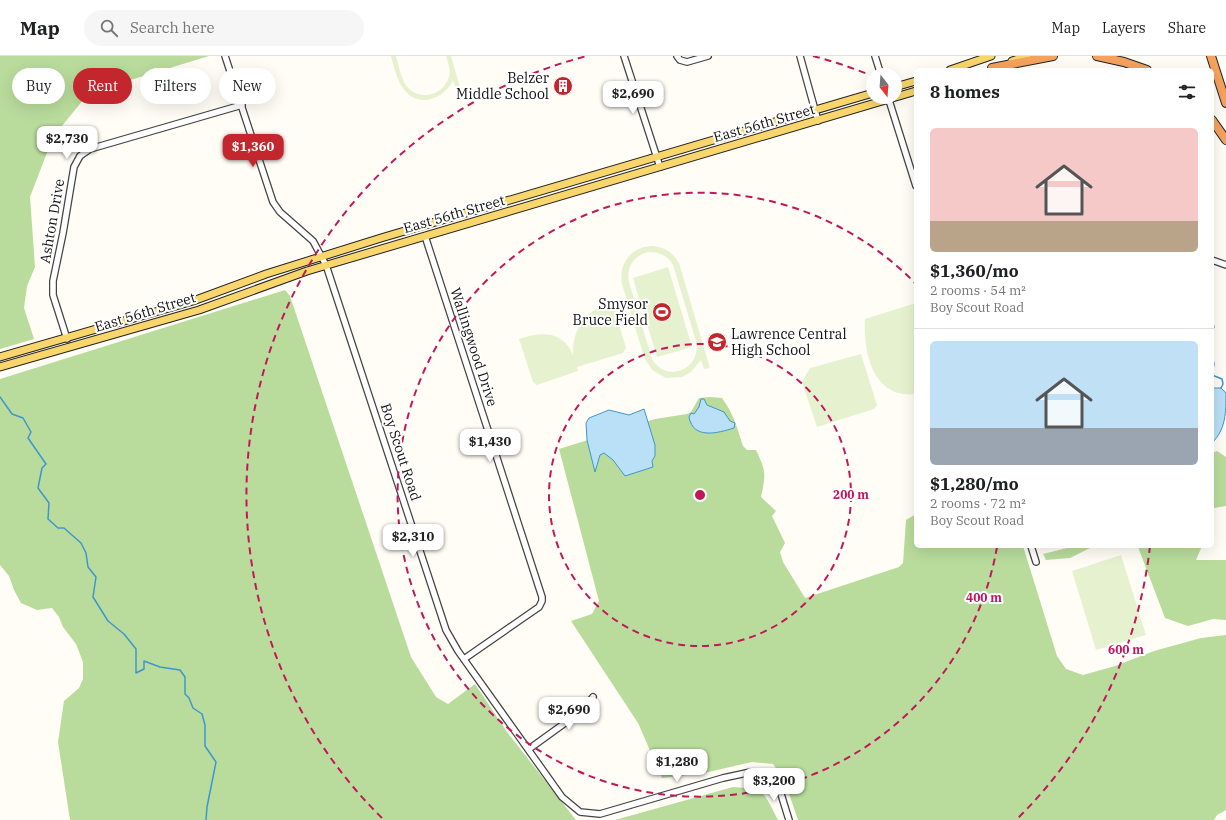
<!DOCTYPE html>
<html lang="en">
<head>
<meta charset="utf-8">
<style>
  body { margin:0; font-family:"IBM Plex Serif",serif; background:#f6f6f6; color:#202124; height:100vh; display:flex; flex-direction:column; font-size:15px; white-space:nowrap }
  * { box-sizing:border-box; margin:0 }
  p { font-size:13px; color:#757577 }
  .icon { flex:none; width:22px; height:22px; fill:none; stroke:currentColor; stroke-width:2; stroke-linecap:round; stroke-linejoin:round }
  .map { position:relative; flex:1; overflow:hidden }
  .drawer { position:absolute; left:914px; top:12px; width:300px; height:480px; display:flex; flex-direction:column; background:#fff; border-radius:6px; box-shadow:0 4px 16px #0002 }
  .drawer>* { flex:none }
  .guide { position:absolute; left:12px; top:12px; width:380px; height:36px; display:flex; gap:8px }
  .needle { width:26px; rotate:163deg }
  .buttons { position:absolute; left:866px; top:12px; display:grid; gap:8px }
  .buttons a { display:grid; place-items:center; width:36px; height:36px; border-radius:50%; background:#fff; box-shadow:0 4px 16px #0002; font-size:20px }
  .price { position:absolute; translate:-50% -34px; padding:0 9px; border-radius:8px; background:#fff; color:#222; font-size:13px; line-height:26px; filter:drop-shadow(0 1px 2px #0008) }
  .price::after { content:''; position:absolute; left:50%; top:24px; width:12px; height:9px; margin-left:-6px; background:inherit; clip-path:polygon(0 0,100% 0,50% 100%) }
  .price.on { background:#c4262e; color:#fff }
  ul { padding:0; list-style:none }
  li { display:grid; align-content:center; gap:8px; height:212px; padding:0 16px }
  li+li { border-top:1px solid #e0e0e0 }
  li span { display:grid; place-items:center; height:124px; border-radius:6px; color:#555 }
  li>.icon { margin-inline-start:auto }
  span .icon { width:72px; height:72px; fill:#fffc; stroke-width:1 }
  li b { font-size:17px }
  h2 { display:flex; justify-content:space-between; align-items:center; height:48px; padding:0 16px; font-size:17px }
  .tag { padding:0 14px; border-radius:18px; background:#fff; box-shadow:0 4px 16px #0002; font-size:14px; line-height:36px }
  .tag.on { background:#c4262e; color:#fff }
  header { display:flex; align-items:center; gap:24px; box-sizing:border-box; height:56px; padding:0 20px; background:#fff; border-bottom:1px solid #e0e0e0 }
  header strong { font-size:19px }
  nav { display:flex; gap:22px; margin-inline-start:auto; font-size:14px }
  .search { width:280px; height:36px; background:#f6f6f6; display:flex; align-items:center; gap:10px; box-sizing:border-box; padding:0 14px; border-radius:22px; color:#757577; font-size:15px }
  .map>svg:first-child { display:block }
</style>
</head>
<body>
<header>
<strong>Map</strong>
<div class="search"><svg class="icon" aria-label="search" viewBox="0 0 24 24"><circle cx="10" cy="10" r="6"/><path d="M15 15l6 6"/></svg>Search here</div>
<nav><a>Map</a><a>Layers</a><a>Share</a></nav>
</header>
<div class="map">
<svg width="1226" height="764" viewBox="0 0 1226 764">
  <rect width="100%" height="100%" fill="#fffdf5"/>
  <!-- forest -->
  <g fill="#b9dc9c">
    <path d="M 0,0 L 209,0 L 101,33 L 83,44 L 53,81 L 30,141 L 35,211 L 27,230 L 24,252 L 34,283 L 0,293 Z"/>
    <path d="M 285,234 L 290,240 L 411,601 L 436,641 L 448,648 L 475,628 L 507,676 L 576,764 L 70,764 L 58,686 L 64,645 L 79,632 L 83,623 L 83,606 L 76,588 L 63,571 L 59,561 L 52,552 L 37,554 L 21,547 L 14,534 L 9,520 L 0,509 L 0,323 Z"/>
    <path d="M 710,341 L 722,342 C 734,358 737,372 743,390 L 747,394 L 756,394 C 766,415 766,418 761,441 L 776,455 L 772,460 L 785,487 L 780,496 L 783,506 L 805,542 L 899,511 L 903,507 L 906,464 L 916,458 L 916,490 L 1023,490 L 1057,600 L 1066,613 L 1083,619 L 1115,610 L 1154,595 L 1201,582 L 1226,579 L 1226,754 L 1217,759 L 1214,764 L 798,764 L 784,723 L 773,708 L 752,706 L 704,717 L 662,722 L 638,667 L 571,565 L 592,558 L 599,545 L 559,393 L 655,363 L 687,358 L 691,356 L 699,342 Z"/>
    <path d="M 1217,395 L 1226,401 L 1226,450 L 1214,452 L 1212,465 L 1212,397 Z"/>
    <path d="M 1075,490 L 1094,490 L 1070,502 L 1046,504 L 1043,498 Z"/>
    <path d="M 1135,490 L 1202,490 L 1196,504 L 1226,504 L 1226,564 L 1213,563 L 1188,570 L 1165,562 L 1138,491 Z"/>
    <path d="M 733,731 C 767,733 763,736 778,764 L 615,764 Z"/>
  </g>
  <!-- pitch -->
  <g fill="#e6f2cf" fill-rule="evenodd">
    <path d="M 391,0 L 396,0 C 399,10 401,24 408,32 C 421,45 444,39 449,21 C 451,14 448,7 446,0 L 451,0 L 461,35 L 457,36 L 453,24 C 444,44 417,53 403,32 C 396,23 394,10 391,0 Z"/>
    <path d="M 653,190 C 665,191 673,197 679,207 L 710,312 L 704,313 L 701,304 L 691,316 L 682,321 L 666,322 L 652,314 L 644,301 L 622,228 C 618,207 632,190 653,190 ZM 649,196 C 660,196 668,200 673,209 L 696,285 C 702,313 667,328 652,303 L 629,226 C 626,211 634,199 649,196 Z"/>
    <path d="M 668,211 L 692,291 L 657,301 L 633,222 Z"/>
    <path d="M 612,245 L 626,292 L 623,297 L 577,311 L 578,315 L 537,329 L 533,326 L 519,283 C 542,275 563,275 573,299 C 572,272 587,254 612,245 Z"/>
    <path d="M 916,247 L 916,338 C 873,343 863,297 865,263 Z"/>
    <path d="M 861,298 L 877,349 L 874,353 L 817,371 L 802,326 L 810,312 Z"/>
    <path d="M 1121,499 L 1146,579 L 1096,594 L 1072,515 Z"/>
  </g>
  <!-- water -->
  <g fill="#b9e0f7" stroke="#3f96cf">
    <path d="M 1212,332 L 1221,332 L 1226,337 C 1226,356 1226,373 1212,387 Z"/>
    <path d="M 701,343 L 704,343 L 707,349 L 724,356 L 730,365 L 735,367 L 734,372 C 718,377 693,384 689,361 L 691,357 L 694,358 L 699,351 Z"/>
    <path d="M 644,353 L 655,389 L 655,400 L 652,405 L 653,411 L 625,420 L 613,404 L 604,397 L 600,399 L 595,416 L 587,384 L 586,367 L 589,362 L 609,354 L 629,359 Z"/>
  </g>
  <g fill="none" stroke-linecap="round" stroke-linejoin="round">
    <!-- stream -->
    <g stroke="#3f96cf" stroke-width="1.5">
      <path d="M 1212,264 L 1214,271 L 1212,275"/>
      <path d="M 1212,300 L 1214,308 L 1212,318"/>
      <path d="M 1212,319 L 1222,323 L 1223,328 L 1221,332"/>
      <path d="M 0,341 L 12,358 L 23,362 L 31,376 L 28,382 L 46,408 L 42,412 L 38,432 L 49,447 L 48,463 L 58,472 L 64,472 L 81,487 L 86,497 L 88,511 L 96,521 L 93,541 L 108,565 L 124,578 L 136,593 L 136,617 L 144,613 L 144,605 L 160,611 L 180,614 L 185,621 L 185,638 L 189,642 L 193,652 L 202,658 L 205,669 L 205,690 L 216,706 L 207,751 L 206,764"/>
    </g>
    <defs>
      <g id="minor">
        <path d="M 225,0 L 273,146 L 280,156 L 313,185 L 326,209 L 446,574 L 458,595 L 562,741 L 580,756 L 600,758 L 723,722 L 751,716 L 762,717 L 774,724 L 781,738 L 789,764"/>
        <path d="M 624,0 L 660,111"/>
        <path d="M 677,0 L 680,4 L 687,6 L 708,0"/>
        <path d="M 800,0 L 818,65"/>
        <path d="M 875,0 L 881,19"/>
        <path d="M 888,41 L 916,130"/>
        <path d="M 425,180 L 542,541 L 542,545 L 539,551 L 464,603"/>
        <path d="M 1212,204 L 1226,209"/>
        <path d="M 67,283 L 53,239 L 53,225 L 63,177 L 74,111 L 80,100 L 90,93 L 242,49"/>
        <path d="M 1031,490 L 1036,506"/>
        <path d="M 529,693 L 583,654 L 593,641"/>
      </g>
      <g id="major">
        <path d="M 1012,5 L 1028,0"/>
        <path d="M 950,14 L 991,0"/>
        <path d="M 895,31 L 916,25"/>
        <path d="M 0,301 L 193,245 L 266,218 L 381,182 L 873,37"/>
        <path d="M 0,311 L 199,254 L 307,215 L 916,35"/>
      </g>
      <g id="highway">
        <path d="M 1097,0 L 1124,6 L 1147,14"/>
        <path d="M 1211,0 L 1226,47"/>
        <path d="M 992,12 L 1053,0"/>
        <path d="M 1212,64 L 1226,84"/>
      </g>
    </defs>
    <!-- minor casing -->
    <use href="#minor" stroke="#444" stroke-width="8"/>
    <!-- major casing -->
    <use href="#major" stroke="#222" stroke-width="9"/>
    <!-- highway casing -->
    <use href="#highway" stroke="#222" stroke-width="10"/>
    <!-- minor -->
    <use href="#minor" stroke="#fff" stroke-width="5.5"/>
    <!-- major -->
    <use href="#major" stroke="#f9d66b" stroke-width="7"/>
    <!-- highway -->
    <use href="#highway" stroke="#f5a25d" stroke-width="8"/>
  </g>
  <!-- distance rings -->
  <g fill="none" stroke="#c2185b" stroke-width="2" stroke-dasharray="7 5">
    <circle cx="700" cy="439" r="151"/>
    <path d="M997 491A302 302 0 1 1 915 227"/>
    <path d="M1150 490A453 453 0 0 1 1018 762M382 762A453 453 0 0 1 587 0M813 0A453 453 0 0 1 870 19"/>
  </g>
  <!-- icons -->
  <defs>
    <symbol id="building-disc" viewBox="-11 -11 22 22"><circle r="9.5" fill="#c4262e" stroke="#fff"/><path d="M-4-6H4V6H1V3H-1V6H-4ZM-2.5-4.3h1.7v1.8h-1.7ZM.8-4.3h1.7v1.8H.8ZM-2.5-1h1.7V.8h-1.7ZM.8-1h1.7V.8H.8Z" fill="#fff"/></symbol>
    <symbol id="stadium-disc" viewBox="-11 -11 22 22"><circle r="9.5" fill="#c4262e" stroke="#fff"/><path d="M0-5a6.5 5 0 1 0 0 10a6.5 5 0 1 0 0-10ZM-3.5-1.8h7v3.6h-7Z" fill="#fff"/></symbol>
    <symbol id="school-disc" viewBox="-11 -11 22 22"><circle r="9.5" fill="#c4262e" stroke="#fff"/><path d="M0-5L7-2L0 1L-7-2ZM-4 1L0 2.5L4 1V4Q0 6-4 4Z" fill="#fff"/></symbol>
  </defs>
  <g fill-rule="evenodd">
    <use href="#building-disc" x="552" y="19" width="22" height="22"/>
    <use href="#stadium-disc" x="651" y="245" width="22" height="22"/>
    <use href="#school-disc" x="706" y="275" width="22" height="22"/>
  </g>
  <g text-anchor="middle" dominant-baseline="central" stroke-width="4" stroke-linejoin="round" paint-order="stroke">
    <!-- poi labels -->
    <g font-size="14" fill="#111" stroke="#fff" text-anchor="end">
      <text x="549" y="22">Belzer<tspan x="549" dy="16">Middle School</tspan></text>
      <text x="648" y="248">Smysor<tspan x="648" dy="16">Bruce Field</tspan></text>
      <text x="731" y="278" text-anchor="start">Lawrence Central<tspan x="731" dy="16">High School</tspan></text>
    </g>
    <!-- street labels -->
    <g font-size="14" fill="#111" stroke="#fff">
      <text transform="translate(764 67) rotate(-16)">East 56th Street</text>
      <text transform="translate(454 158) rotate(-16)">East 56th Street</text>
      <text transform="translate(52 165) rotate(-80)">Ashton Drive</text>
      <text transform="translate(145 256) rotate(-17)">East 56th Street</text>
      <text transform="translate(474 291) rotate(72)">Wallingwood Drive</text>
      <text transform="translate(401 396) rotate(72)">Boy Scout Road</text>
    </g>
  </g>
  <circle cx="700" cy="439" r="6" fill="#c2185b" stroke="#fff" stroke-width="2"/>
  <g font-size="12" text-anchor="middle" font-weight="bold" fill="#c2185b" stroke="#fff" stroke-width="4" stroke-linejoin="round" paint-order="stroke">
    <text x="851" y="443">200 m</text>
    <text x="984" y="546">400 m</text>
    <text x="1126" y="598">600 m</text>
  </g>
</svg>
<div class="buttons">
<a><svg class="needle" viewBox="-14 -14 28 28"><path d="M0-13l5 13h-10z" fill="#e53935"/><path d="M0 13l5-13h-10z" fill="#757577"/></svg></a>
</div>
<b class="price" style="left:633px;top:59px">$2,690</b>
<b class="price" style="left:67px;top:104px">$2,730</b>
<b class="price on" style="left:253px;top:112px">$1,360</b>
<b class="price" style="left:490px;top:407px">$1,430</b>
<b class="price" style="left:413px;top:502px">$2,310</b>
<b class="price" style="left:569px;top:675px">$2,690</b>
<b class="price" style="left:677px;top:727px">$1,280</b>
<b class="price" style="left:774px;top:746px">$3,200</b>
<div class="guide">
<a class="tag">Buy</a>
<a class="tag on">Rent</a>
<a class="tag">Filters</a>
<a class="tag">New</a>
</div>
<section class="drawer">
<h2>8 homes<svg class="icon" aria-label="filters" viewBox="0 0 24 24"><path d="M4 7h16M4 17h16"/><circle cx="9" cy="7" r="2"/><circle cx="15" cy="17" r="2"/></svg></h2>
<ul>
<li><span style="background:linear-gradient(#f6c9c9 75%,#b9a48a 0)"><svg class="icon" aria-label="home" viewBox="0 0 24 24"><path d="M3 11l9-7 9 7M6 9v11h12V9"/></svg></span><div><b>$1,360/mo</b><p>2 rooms · 54 m²</p><p>Boy Scout Road</p></div></li>
<li><span style="background:linear-gradient(#bfe0f5 70%,#9aa5b1 0)"><svg class="icon" aria-label="home" viewBox="0 0 24 24"><path d="M3 11l9-7 9 7M6 9v11h12V9"/></svg></span><div><b>$1,280/mo</b><p>2 rooms · 72 m²</p><p>Boy Scout Road</p></div></li>
</ul>
</section>
</div>
</body>
</html>
